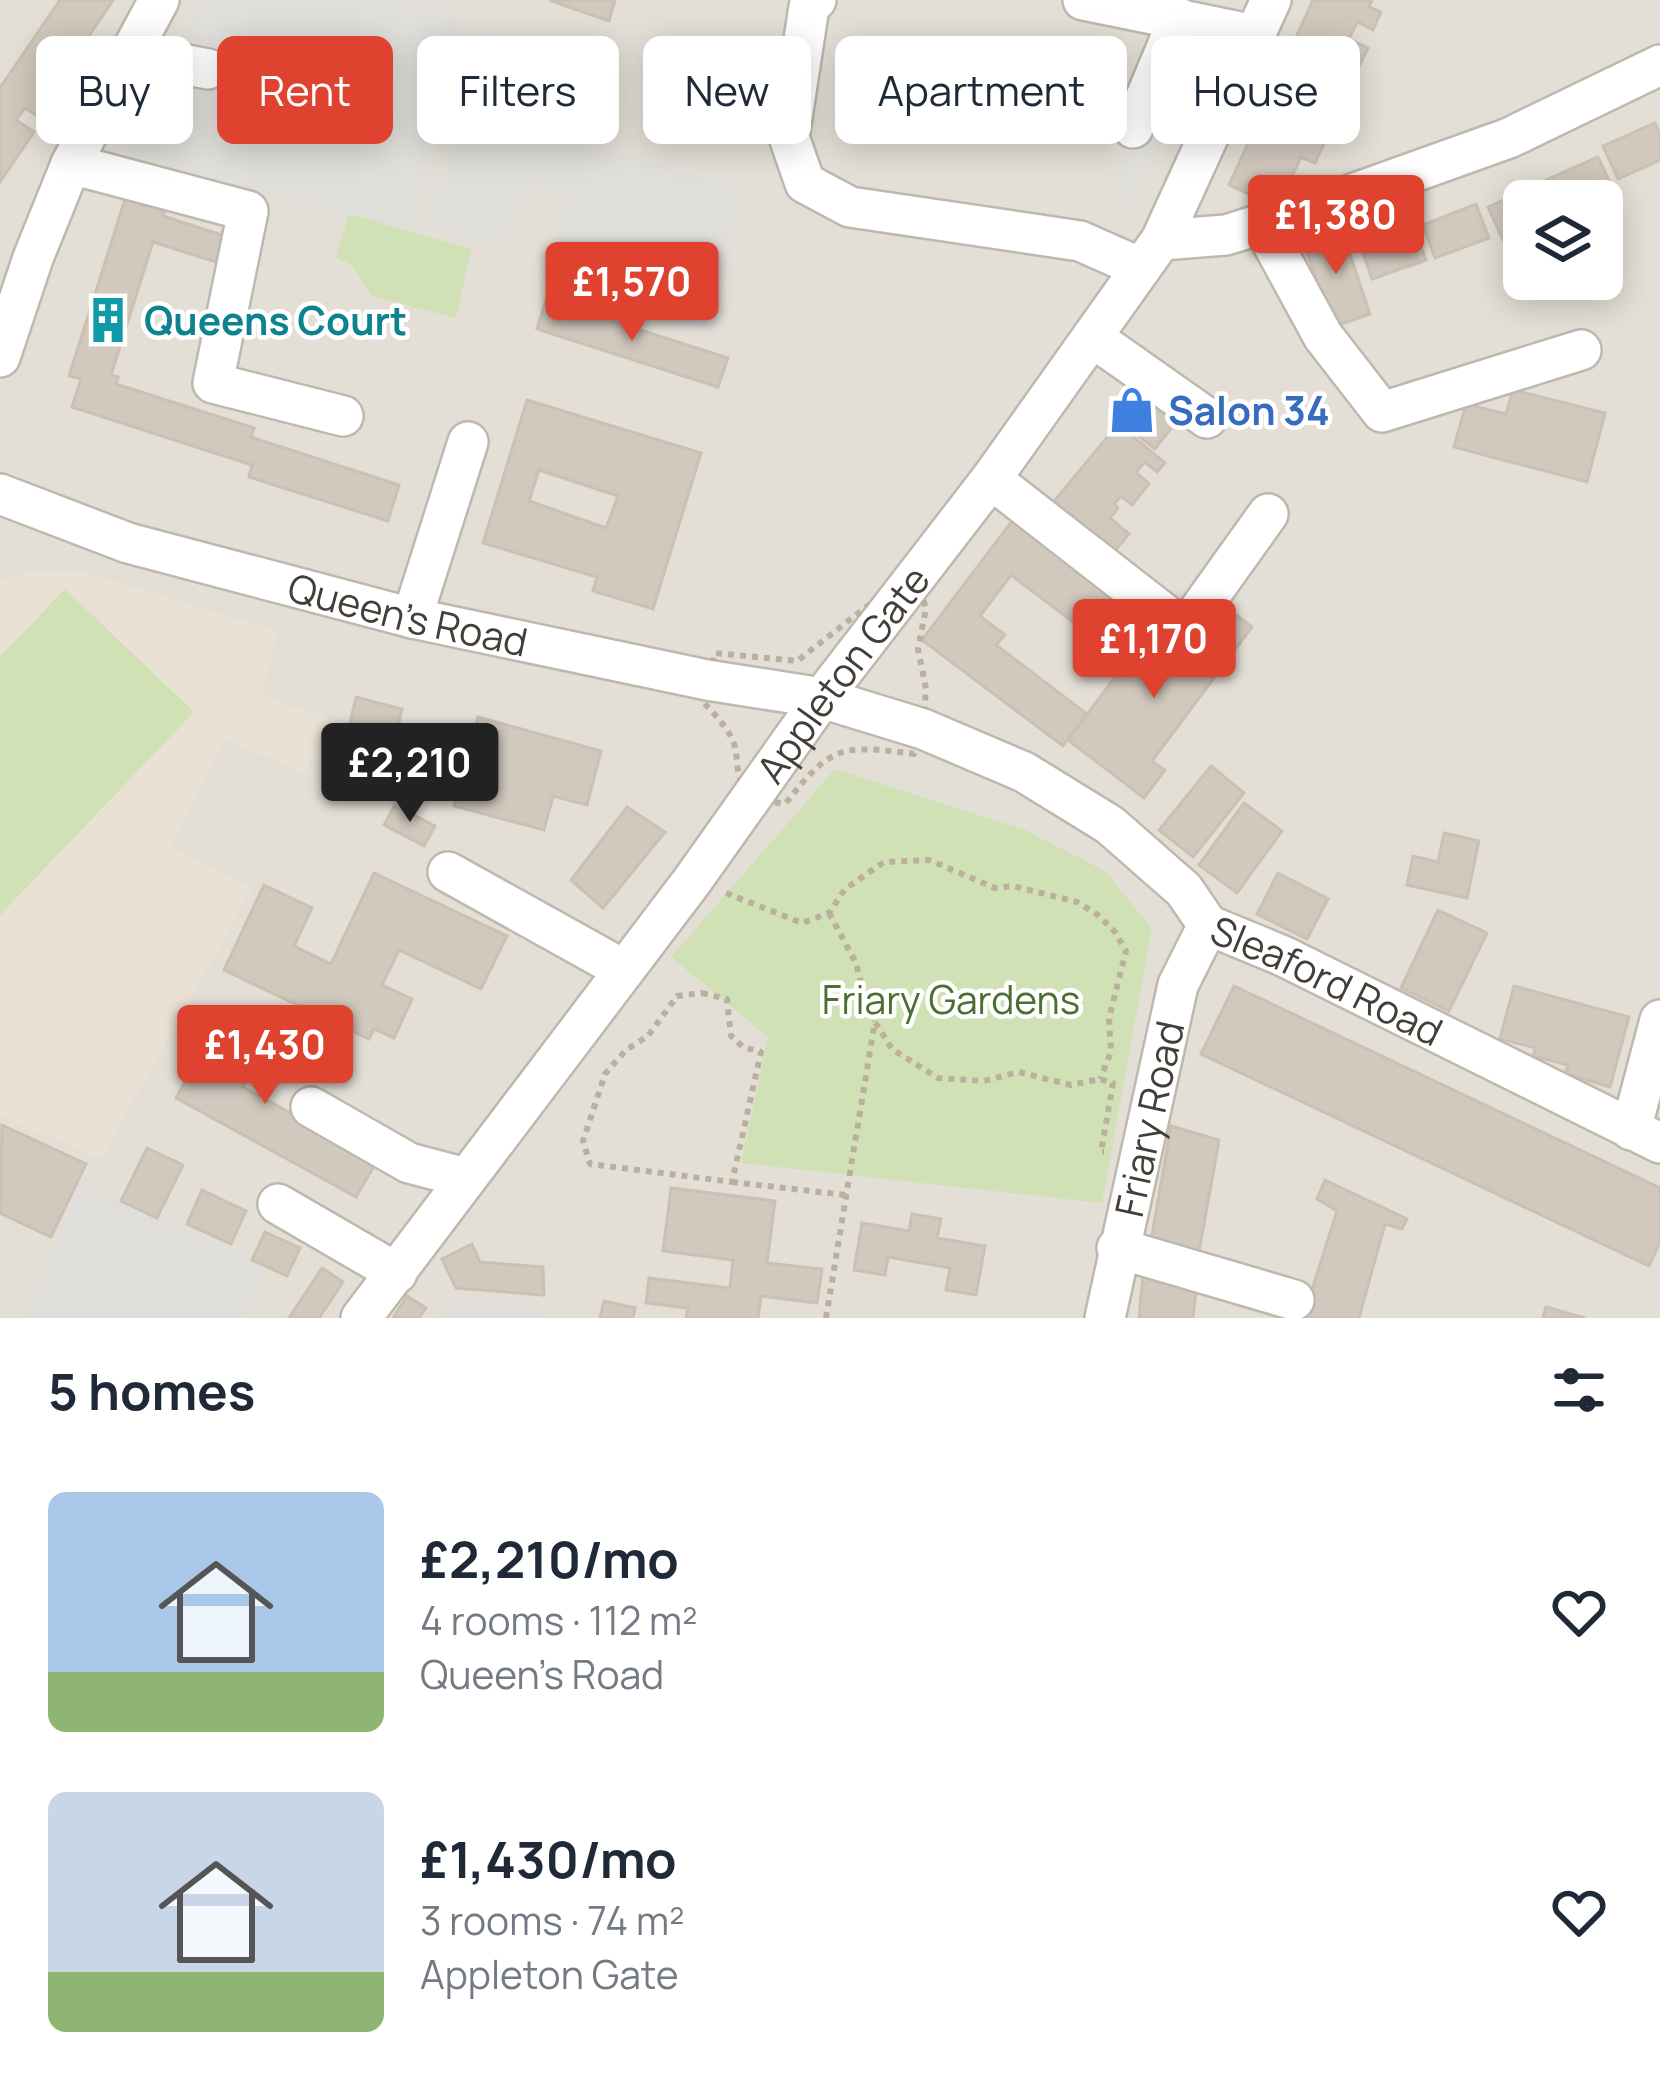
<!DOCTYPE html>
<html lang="en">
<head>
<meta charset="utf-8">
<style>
  body { margin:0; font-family:Manrope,sans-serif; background:#f2f2f3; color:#1f2937; height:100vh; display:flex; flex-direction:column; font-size:45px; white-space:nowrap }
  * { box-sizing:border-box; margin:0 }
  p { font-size:39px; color:#747a83 }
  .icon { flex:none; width:66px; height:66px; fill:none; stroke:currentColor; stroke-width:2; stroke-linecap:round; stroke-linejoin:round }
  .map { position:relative; height:1318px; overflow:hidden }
  .sheet { display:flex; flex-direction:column; background:#fff; flex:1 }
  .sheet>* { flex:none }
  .banner { position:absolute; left:36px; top:36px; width:1590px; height:108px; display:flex; gap:24px }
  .controls { position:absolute; left:1503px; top:180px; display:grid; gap:24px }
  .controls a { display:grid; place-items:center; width:120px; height:120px; border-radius:18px; background:#fff; box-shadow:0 6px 30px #0003; font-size:60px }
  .price { position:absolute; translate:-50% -102px; padding:0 27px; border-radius:12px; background:#df4330; color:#fff; font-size:39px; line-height:78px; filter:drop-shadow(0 3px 6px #0008) }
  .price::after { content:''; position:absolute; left:50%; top:72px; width:36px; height:27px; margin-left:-18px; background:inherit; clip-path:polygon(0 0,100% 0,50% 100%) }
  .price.selected { background:#222; color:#fff }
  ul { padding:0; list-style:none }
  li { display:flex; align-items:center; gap:36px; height:300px; padding:0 48px }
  li span { display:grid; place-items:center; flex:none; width:336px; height:240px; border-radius:18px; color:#555 }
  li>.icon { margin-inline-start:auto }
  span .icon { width:144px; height:144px; fill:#fffc; stroke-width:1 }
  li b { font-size:51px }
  h2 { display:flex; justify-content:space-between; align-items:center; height:144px; padding:0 48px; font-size:51px }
  .pill { padding:0 42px; border-radius:18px; background:#fff; box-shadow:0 6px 30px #0003; font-size:42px; line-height:108px }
  .pill.selected { background:#df4330; color:#fff }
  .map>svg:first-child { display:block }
</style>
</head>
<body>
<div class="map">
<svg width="1660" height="1318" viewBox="0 0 1660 1318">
  <rect width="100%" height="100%" fill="#f1eee7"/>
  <!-- residential -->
  <path fill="#e4dfd6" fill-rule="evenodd" d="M 0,0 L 1660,0 L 1660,1318 L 0,1318 ZM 1524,201 L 1602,201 L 1602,279 L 1524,279 Z"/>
  <!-- education -->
  <path fill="#e9e1d3" d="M 35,571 L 81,571 L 277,631 L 262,696 L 330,719 L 304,774 L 226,739 L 171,847 L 252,889 L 101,1159 L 0,1115 L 0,580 Z"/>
  <!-- green -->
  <g fill="#cfe1b5">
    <path d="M 349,214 L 471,249 L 456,318 L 372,296 L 352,265 L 336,258 Z"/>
    <path d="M 65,589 L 194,712 L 0,915 L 0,657 Z"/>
    <path d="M 835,769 L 1025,830 L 1105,871 L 1152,928 L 1102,1203 L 741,1163 L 768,1037 L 671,957 Z"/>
  </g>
  <!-- parking -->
  <g fill="#e0dedb">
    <path d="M 202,0 L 396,0 L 459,14 L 413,230 L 262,193 L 141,172 L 119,160 Z"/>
    <path d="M 482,31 L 571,52 L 549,136 L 742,186 L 714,334 L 542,281 L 565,193 L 528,186 L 501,249 L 427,225 Z"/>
    <path d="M 1162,40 L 1189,48 L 1195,67 L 1126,215 L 1113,209 L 1133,104 Z"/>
    <path d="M 80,1184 L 269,1266 L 242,1318 L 23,1318 Z"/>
    <path d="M 453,1298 L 540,1306 L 539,1318 L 441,1318 Z"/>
  </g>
  <!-- building -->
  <g fill="#d1c9be" stroke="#cbc0b2" stroke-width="3" fill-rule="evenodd">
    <path d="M 60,0 L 113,0 L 36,115 L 25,108 L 16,120 L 34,132 L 0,182 L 0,88 Z"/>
    <path d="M 549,0 L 615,0 L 609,21 Z"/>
    <path d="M 1313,0 L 1372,0 L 1369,7 L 1381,12 L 1373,30 L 1357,22 L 1349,39 L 1368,48 L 1356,73 L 1340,66 L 1332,84 L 1348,91 L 1336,118 L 1322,111 L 1314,128 L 1328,135 L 1315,163 L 1301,157 L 1277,207 L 1229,185 Z"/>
    <path d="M 1655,123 L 1660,134 L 1660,160 L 1618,179 L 1603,146 Z"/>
    <path d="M 1598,157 L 1613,189 L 1587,201 L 1556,201 L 1546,180 Z"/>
    <path d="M 1540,184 L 1548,201 L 1524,201 L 1524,231 L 1503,240 L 1488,207 Z"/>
    <path d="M 128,190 L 167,203 L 163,216 L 231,238 L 222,264 L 153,242 L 111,375 L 118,377 L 116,384 L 254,428 L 251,437 L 399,485 L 388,521 L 249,477 L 252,465 L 72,407 L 81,379 L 69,376 Z"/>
    <path d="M 1476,204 L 1489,238 L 1435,258 L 1423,225 Z"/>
    <path d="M 1413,226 L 1426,260 L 1372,279 L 1360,245 Z"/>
    <path d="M 1341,227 L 1370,314 L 1332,327 L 1303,240 Z"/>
    <path d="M 546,300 L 728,358 L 718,387 L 537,329 Z"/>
    <path d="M 1148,380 L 1186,409 L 1155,449 L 1117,419 Z"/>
    <path d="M 1513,390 L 1605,413 L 1587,482 L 1454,447 L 1466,404 L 1506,414 Z"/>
    <path d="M 527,400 L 701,453 L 653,609 L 593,591 L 597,577 L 483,543 ZM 539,470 L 618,496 L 606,528 L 529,501 Z"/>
    <path d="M 1118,424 L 1165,463 L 1157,472 L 1145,462 L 1136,472 L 1149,484 L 1132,505 L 1121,496 L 1114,504 L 1118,508 L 1110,518 L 1129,534 L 1113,553 L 1046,511 Z"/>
    <path d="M 1015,517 L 1156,623 L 1126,662 L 1011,575 L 980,616 L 1005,635 L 996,645 L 1087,714 L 1063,746 L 922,640 Z"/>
    <path d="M 1222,604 L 1252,627 L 1152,761 L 1165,770 L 1144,798 L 1068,740 L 1147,634 L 1181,659 Z"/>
    <path d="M 356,697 L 402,709 L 386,777 L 340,766 Z"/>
    <path d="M 478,717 L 601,751 L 587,805 L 553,796 L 544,830 L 454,806 Z"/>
    <path d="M 1211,766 L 1244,793 L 1193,857 L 1159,830 Z"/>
    <path d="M 1244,803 L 1282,831 L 1237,893 L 1199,865 Z"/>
    <path d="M 395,805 L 435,826 L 424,846 L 384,825 Z"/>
    <path d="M 627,807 L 665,832 L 603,908 L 571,880 Z"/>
    <path d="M 1444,833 L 1479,841 L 1467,898 L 1407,885 L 1413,856 L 1438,862 Z"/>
    <path d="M 374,873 L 507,936 L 481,989 L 399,950 L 382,985 L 412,999 L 394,1038 L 374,1029 L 369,1039 L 224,970 L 264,885 L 312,908 L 294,946 L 331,964 Z"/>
    <path d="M 1278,873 L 1328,899 L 1307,939 L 1257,914 Z"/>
    <path d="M 1438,910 L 1487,933 L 1449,1011 L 1401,988 Z"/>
    <path d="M 1234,986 L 1660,1188 L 1660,1242 L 1649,1266 L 1201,1054 Z"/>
    <path d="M 1514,986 L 1629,1017 L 1610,1087 L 1565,1074 L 1568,1065 L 1533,1056 L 1536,1048 L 1500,1039 Z"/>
    <path d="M 225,1009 L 273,1035 L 243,1087 L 377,1161 L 356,1197 L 176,1098 Z"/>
    <path d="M 2,1125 L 86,1164 L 51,1237 L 0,1213 Z"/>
    <path d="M 1171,1126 L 1219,1140 L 1197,1263 L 1150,1247 Z"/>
    <path d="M 147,1148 L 183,1165 L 157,1218 L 121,1201 Z"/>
    <path d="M 1325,1180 L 1407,1219 L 1402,1229 L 1385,1224 L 1359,1318 L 1303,1318 L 1337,1211 L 1317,1199 Z"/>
    <path d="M 671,1188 L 775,1201 L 767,1263 L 822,1269 L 817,1303 L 761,1296 L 758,1318 L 686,1318 L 688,1308 L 646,1303 L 649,1278 L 730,1288 L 733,1260 L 663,1251 Z"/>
    <path d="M 202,1190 L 246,1211 L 231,1244 L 187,1224 Z"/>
    <path d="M 912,1214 L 941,1219 L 937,1238 L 985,1246 L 976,1295 L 946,1290 L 950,1268 L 888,1257 L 885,1275 L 854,1270 L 862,1223 L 909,1231 Z"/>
    <path d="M 265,1232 L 300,1248 L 287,1276 L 252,1260 Z"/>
    <path d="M 472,1244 L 480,1262 L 543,1267 L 544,1295 L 456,1288 L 442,1259 Z"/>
    <path d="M 1144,1263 L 1197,1282 L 1193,1318 L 1139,1318 Z"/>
    <path d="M 322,1268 L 343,1282 L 319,1318 L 289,1318 Z"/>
    <path d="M 407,1296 L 426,1308 L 419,1318 L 393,1318 Z"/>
    <path d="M 604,1301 L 635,1308 L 633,1318 L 600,1318 Z"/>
    <path d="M 1546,1307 L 1585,1318 L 1543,1318 Z"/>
  </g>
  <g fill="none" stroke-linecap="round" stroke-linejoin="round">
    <defs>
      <g id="minor">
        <path d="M 816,0 L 809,7 L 789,137 L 805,183 L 850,207 L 1080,241 L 1141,268"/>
        <path d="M 1083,0 L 1255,35"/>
        <path d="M 129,54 L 208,69"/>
        <path d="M 1133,128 L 1179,18"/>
        <path d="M 71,164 L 248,211 L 213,383 L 343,416"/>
        <path d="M 1262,224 L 1323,336 L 1382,412 L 1581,350"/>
        <path d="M 1161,240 L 1226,235 L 1319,206 L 1509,138 L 1660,65"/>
        <path d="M 1092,337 L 1207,418"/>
        <path d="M 0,357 L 33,258 L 71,164 L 159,0"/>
        <path d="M 991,479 L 1185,630 L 1268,514"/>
        <path id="s1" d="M 0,494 L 128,543 L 412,618 L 707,680 L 822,698 L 923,729 L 1024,772 L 1110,825 L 1184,890 L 1208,925 L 1283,956 L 1660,1143"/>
        <path d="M 412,618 L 468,442"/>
        <path d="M 448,872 L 624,970"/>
        <path d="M 311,1107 L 409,1163 L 466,1178"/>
        <path d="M 1631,1130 L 1660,1020"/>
        <path d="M 278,1204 L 397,1273"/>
        <path d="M 1117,1248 L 1294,1300"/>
        <path id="s2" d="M 361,1318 L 692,881 L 822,698 L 991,479 L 1161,240 L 1271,0"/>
        <path id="s3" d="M 1105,1318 L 1178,985 L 1208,925"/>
      </g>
    </defs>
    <!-- minor casing -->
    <use href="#minor" stroke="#beb8ae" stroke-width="44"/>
    <!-- path -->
    <g stroke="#bbb09e" stroke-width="6" stroke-dasharray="6 6" stroke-linecap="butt">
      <path d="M 915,578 L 926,608 L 918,649 L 926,689 L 923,729 L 914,754 C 840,744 831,746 785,804 L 751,798 C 736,776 739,776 736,752 C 733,732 716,716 703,702 L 715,653 L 797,661 L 870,604 Z"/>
      <path d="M 726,893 L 802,923 L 829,913 L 845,889 L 884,862 L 929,860 L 995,888 L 1013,886 L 1077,902 L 1098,915 L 1115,932 L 1126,951 L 1109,1018 L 1111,1052 L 1100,1079"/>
      <path d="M 829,913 L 856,963 L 868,1011 L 892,1049 L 938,1078 L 984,1081 L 1019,1072 L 1071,1085 L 1100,1079 L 1113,1083 L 1101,1152 L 1104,1152"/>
      <path d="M 702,993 L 727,999 L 731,1036 L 743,1047 L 761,1052 L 732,1182 L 590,1164 L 583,1141 L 605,1074 L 626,1050 L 648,1036 L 677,996 Z"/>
      <path d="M 732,1182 L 846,1195"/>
      <path d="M 826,1318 L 875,1021"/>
    </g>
    <!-- minor -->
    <use href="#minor" stroke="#fff" stroke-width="39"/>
  </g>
  <!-- icons -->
  <defs>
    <symbol id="building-bare" viewBox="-9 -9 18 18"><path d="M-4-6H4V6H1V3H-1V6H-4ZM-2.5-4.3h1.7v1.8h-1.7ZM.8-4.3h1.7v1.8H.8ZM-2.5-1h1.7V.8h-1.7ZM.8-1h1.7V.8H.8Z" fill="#0f9aa8" stroke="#fff" stroke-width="2.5" paint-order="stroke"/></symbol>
    <symbol id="shop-bare" viewBox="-9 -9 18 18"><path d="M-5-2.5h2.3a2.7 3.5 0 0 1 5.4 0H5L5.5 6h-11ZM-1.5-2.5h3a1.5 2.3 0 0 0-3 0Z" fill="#3f7fe0" stroke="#fff" stroke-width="2.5" paint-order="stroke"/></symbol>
  </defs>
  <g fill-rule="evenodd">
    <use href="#building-bare" x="75" y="287" width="66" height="66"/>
    <use href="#shop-bare" x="1099" y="377" width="66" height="66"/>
  </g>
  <g text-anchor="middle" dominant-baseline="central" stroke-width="9" stroke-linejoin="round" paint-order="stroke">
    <!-- culture labels -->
    <g font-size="39" font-weight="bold" fill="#0d838f" stroke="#fff" text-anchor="start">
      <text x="144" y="320">Queens Court</text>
    </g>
    <!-- shop labels -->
    <g font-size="39" font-weight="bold" fill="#366cbe" stroke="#fff" text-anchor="start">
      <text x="1168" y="410">Salon 34</text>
    </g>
    <!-- street labels -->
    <g font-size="39" fill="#433e37" stroke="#fff">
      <text stroke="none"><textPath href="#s1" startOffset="426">Queen's Road</textPath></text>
      <text stroke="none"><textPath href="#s2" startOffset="804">Appleton Gate</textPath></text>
      <text stroke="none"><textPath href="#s1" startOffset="1437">Sleaford Road</textPath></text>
      <text stroke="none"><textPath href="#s3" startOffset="204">Friary Road</textPath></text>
    </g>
    <!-- park labels -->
    <g font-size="39" fill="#4b6e31" stroke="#fff">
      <text x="951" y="999">Friary Gardens</text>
    </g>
  </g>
</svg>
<div class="controls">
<a><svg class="icon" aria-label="layers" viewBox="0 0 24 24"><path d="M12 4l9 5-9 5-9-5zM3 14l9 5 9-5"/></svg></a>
</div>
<b class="price" style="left:1336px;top:277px">£1,380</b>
<b class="price" style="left:632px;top:344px">£1,570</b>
<b class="price" style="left:1154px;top:701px">£1,170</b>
<b class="price selected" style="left:410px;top:825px">£2,210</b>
<b class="price" style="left:265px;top:1107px">£1,430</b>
<div class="banner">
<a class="pill">Buy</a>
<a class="pill selected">Rent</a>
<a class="pill">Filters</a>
<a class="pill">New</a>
<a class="pill">Apartment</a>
<a class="pill">House</a>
</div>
</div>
<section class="sheet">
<h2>5 homes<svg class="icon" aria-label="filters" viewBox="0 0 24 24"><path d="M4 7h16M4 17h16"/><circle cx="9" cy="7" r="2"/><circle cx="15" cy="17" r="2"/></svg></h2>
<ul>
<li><span style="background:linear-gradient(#a9c7e8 75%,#8fb573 0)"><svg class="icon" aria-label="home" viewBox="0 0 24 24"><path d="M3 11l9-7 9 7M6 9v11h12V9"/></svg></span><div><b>£2,210/mo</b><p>4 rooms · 112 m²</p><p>Queen's Road</p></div><svg class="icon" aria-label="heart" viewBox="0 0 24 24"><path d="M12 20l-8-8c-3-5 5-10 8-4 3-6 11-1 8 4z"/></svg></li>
<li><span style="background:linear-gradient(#c9d6e8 75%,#8fb573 0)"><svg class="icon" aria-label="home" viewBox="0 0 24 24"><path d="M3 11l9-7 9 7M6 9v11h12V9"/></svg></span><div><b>£1,430/mo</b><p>3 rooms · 74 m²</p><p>Appleton Gate</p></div><svg class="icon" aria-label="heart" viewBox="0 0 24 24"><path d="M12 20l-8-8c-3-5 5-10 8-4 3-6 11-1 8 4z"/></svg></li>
</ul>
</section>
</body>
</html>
